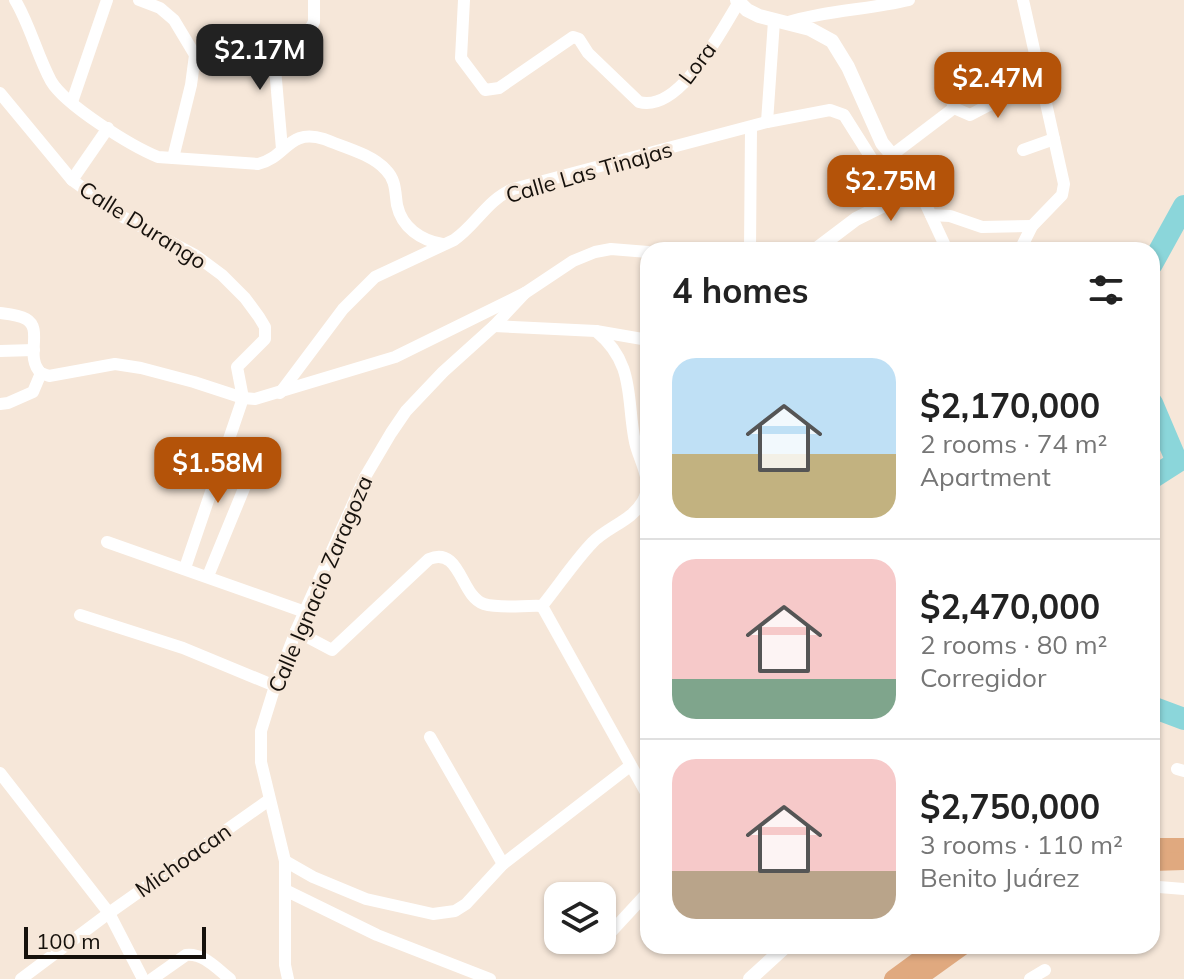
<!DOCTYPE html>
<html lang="en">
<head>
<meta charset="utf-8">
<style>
  body { margin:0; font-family:Mulish,sans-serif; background:#f2f2f2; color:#222; height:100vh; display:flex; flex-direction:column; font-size:30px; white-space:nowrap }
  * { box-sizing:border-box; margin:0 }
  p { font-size:26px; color:#767676 }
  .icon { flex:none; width:44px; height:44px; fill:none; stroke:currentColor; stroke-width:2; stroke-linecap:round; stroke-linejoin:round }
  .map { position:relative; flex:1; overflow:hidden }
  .sheet { position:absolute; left:640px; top:242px; width:520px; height:712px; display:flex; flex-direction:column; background:#fff; border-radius:24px; box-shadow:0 2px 6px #0004 }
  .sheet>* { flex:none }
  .fabs { position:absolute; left:544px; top:882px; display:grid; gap:16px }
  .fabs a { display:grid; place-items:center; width:72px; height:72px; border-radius:16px; background:#fff; box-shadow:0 2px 6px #0004; font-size:40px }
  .scale { position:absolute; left:24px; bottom:20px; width:182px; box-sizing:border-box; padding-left:8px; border:4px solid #16110c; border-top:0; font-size:22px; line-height:28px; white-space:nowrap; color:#16110c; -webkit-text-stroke:6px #f6e7d9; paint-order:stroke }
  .price { position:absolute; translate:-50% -68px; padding:0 18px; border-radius:16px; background:#b45309; color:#fff; font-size:26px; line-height:52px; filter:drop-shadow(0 2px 4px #0008) }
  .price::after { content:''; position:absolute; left:50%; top:48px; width:24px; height:18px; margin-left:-12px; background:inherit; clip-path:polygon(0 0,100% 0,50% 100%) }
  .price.active { background:#222; color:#fff }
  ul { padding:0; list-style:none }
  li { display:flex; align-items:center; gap:24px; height:200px; padding:0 32px }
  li+li { border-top:2px solid #e0e0e0 }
  li span { display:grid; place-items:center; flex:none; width:224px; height:160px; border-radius:24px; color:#555 }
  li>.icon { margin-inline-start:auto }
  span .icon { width:96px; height:96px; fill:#fffc; stroke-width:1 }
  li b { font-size:34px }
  h2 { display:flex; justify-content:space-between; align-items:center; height:96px; padding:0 32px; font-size:34px }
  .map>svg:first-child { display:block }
</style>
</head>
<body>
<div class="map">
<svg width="1184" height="979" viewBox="0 0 1184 979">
  <rect width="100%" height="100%" fill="#f6e7d9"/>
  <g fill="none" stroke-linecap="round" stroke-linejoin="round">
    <!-- river -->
    <g stroke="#8bd6da" stroke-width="22">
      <path d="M 1152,264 L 1184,206"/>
      <path d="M 1152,403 L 1177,462 L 1152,478"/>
      <path d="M 1152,707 L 1184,719"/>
    </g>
    <!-- minor -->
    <g stroke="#fff" stroke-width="12">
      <path d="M 15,0 C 30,25 37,55 51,81 C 65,105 131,146 158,157 L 258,164 C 287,157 288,128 324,139 C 343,147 372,154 386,170 C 396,180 395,192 397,205 C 402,228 421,240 442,244"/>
      <path d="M 139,0 L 160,8 L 174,20 L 195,55 L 191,85 L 173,158"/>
      <path d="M 464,0 L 461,58 L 485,90 L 499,88 L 573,37 L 579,39 L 588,53 L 639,102 C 680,113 720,32 739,2"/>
      <path d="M 785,23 C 826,10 868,10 909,0"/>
      <path d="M 195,55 L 232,65 L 275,65"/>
      <path d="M 946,83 L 954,108"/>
      <path d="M 0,93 L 72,180 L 123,217 L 195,255 L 222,275 L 245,298 L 259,317 L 265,327 L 265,339 L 237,367 L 243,398 L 185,568"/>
      <path d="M 72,102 L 107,0"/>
      <path d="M 954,108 L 970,115 L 1040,78"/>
      <path d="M 767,122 L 774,21"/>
      <path d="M 282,149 L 273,45 L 275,39 L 281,36 L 310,29 L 314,22 L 314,0"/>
      <path d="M 1023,150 L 1054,139"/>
      <path d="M 72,180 L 108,128"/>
      <path d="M 931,215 L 950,216 L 982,227 L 1032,226"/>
      <path d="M 750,250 L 751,128"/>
      <path d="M 947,250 L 921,194 L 892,155 L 954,108"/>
      <path d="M 1020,250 L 1032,226 L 1062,195 L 1064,184 L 1023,0"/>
      <path d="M 0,313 C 8,314 19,315 26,319 C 44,329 24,357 41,373"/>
      <path d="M 494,326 L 596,331 L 648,340"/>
      <path d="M 0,351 L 34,350"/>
      <path d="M 41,373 L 49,376 L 115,364 L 141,368 L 194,382 L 243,398 L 255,399 L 395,357 L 525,293 L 573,261 L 595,252 L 611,249 L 648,252"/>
      <path d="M 280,393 L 343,309 L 375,277 L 454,240 C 476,225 487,200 513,189 L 767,122 L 830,110 L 844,115 L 892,191"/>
      <path d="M 0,404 L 8,403 L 33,392 L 41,373"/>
      <path d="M 107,542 L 305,612"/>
      <path d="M 208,576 L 261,447"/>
      <path d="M 542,606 C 559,585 574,562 592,543 C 607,527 632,521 643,501 C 654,481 639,461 635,442 C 626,399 636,364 596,331"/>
      <path d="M 542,606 L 648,796"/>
      <path d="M 80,615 L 183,648 L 275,686"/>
      <path d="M 296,631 L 332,650 L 429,559 C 461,546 460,596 484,604 C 500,609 525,605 542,606"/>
      <path d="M 430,737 L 503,864"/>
      <path d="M 1177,769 L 1184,771"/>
      <path d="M 0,773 L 109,913 L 143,979"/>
      <path d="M 285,861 L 313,877 L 366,899 L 433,914 L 455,911 L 466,904 L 503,864 L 630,766"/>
      <path d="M 1159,887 L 1184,889"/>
      <path d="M 285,890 L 377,935 L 490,979"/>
      <path d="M 599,945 L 648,892"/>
      <path d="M 21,979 L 109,913 L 269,800"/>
      <path d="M 152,979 L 186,955 C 204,953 217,969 230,979"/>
      <path d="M 288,979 L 285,965 L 285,861 L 261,762 L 261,731 L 275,686 L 296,631 L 365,477 L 391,433 L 406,411 L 443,372 L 494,326 L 525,293"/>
      <path d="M 1030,979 L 1045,970"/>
    </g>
    <!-- tertiary -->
    <g stroke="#fff" stroke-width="14">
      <path d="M 737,0 L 747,10 L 759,16 L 810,29 L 832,41 L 848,67 L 882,143 L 892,155 L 892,191 L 886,204 L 856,219 L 815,250"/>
      <path d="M 750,979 L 786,946"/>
    </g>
    <!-- primary -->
    <g stroke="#e0a97f" stroke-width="18">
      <path d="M 1152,847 L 1184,847"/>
      <path d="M 1152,862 L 1184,861"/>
      <path d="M 893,979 L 938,946"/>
      <path d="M 917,979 L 963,946"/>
    </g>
  </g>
  <g text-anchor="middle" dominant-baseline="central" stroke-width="6" stroke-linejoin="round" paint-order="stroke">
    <!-- street labels -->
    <g font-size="22" fill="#16110c" stroke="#f6e7d9">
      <text transform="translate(697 63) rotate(-53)">Lora</text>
      <text transform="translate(589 172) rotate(-16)">Calle Las Tinajas</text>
      <text transform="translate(143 225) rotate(32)">Calle Durango</text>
      <text transform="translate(320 584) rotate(-67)">Calle Ignacio Zaragoza</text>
      <text transform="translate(183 860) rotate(-35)">Michoacan</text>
    </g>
  </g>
</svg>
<div class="fabs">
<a><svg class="icon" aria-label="layers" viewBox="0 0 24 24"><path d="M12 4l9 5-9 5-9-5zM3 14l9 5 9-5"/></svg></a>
</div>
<div class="scale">100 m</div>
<b class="price active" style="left:260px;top:92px">$2.17M</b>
<b class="price" style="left:998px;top:120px">$2.47M</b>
<b class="price" style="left:891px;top:223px">$2.75M</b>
<b class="price" style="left:218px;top:505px">$1.58M</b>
<section class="sheet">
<h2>4 homes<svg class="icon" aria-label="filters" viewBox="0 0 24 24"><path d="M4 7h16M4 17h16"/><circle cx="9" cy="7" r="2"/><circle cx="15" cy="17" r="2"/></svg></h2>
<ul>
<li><span style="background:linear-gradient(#bfe0f5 60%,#c2b280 0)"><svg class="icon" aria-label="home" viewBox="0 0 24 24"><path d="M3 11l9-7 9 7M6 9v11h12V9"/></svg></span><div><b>$2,170,000</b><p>2 rooms · 74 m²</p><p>Apartment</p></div></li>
<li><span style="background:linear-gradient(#f6c9c9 75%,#7fa58c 0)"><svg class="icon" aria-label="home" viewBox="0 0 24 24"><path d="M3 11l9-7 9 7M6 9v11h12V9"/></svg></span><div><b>$2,470,000</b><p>2 rooms · 80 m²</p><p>Corregidor</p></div></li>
<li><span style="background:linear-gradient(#f6c9c9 70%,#b9a48a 0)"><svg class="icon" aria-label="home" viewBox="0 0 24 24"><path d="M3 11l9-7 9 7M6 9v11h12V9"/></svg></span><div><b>$2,750,000</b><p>3 rooms · 110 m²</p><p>Benito Juárez</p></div></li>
</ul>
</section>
</div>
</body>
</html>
